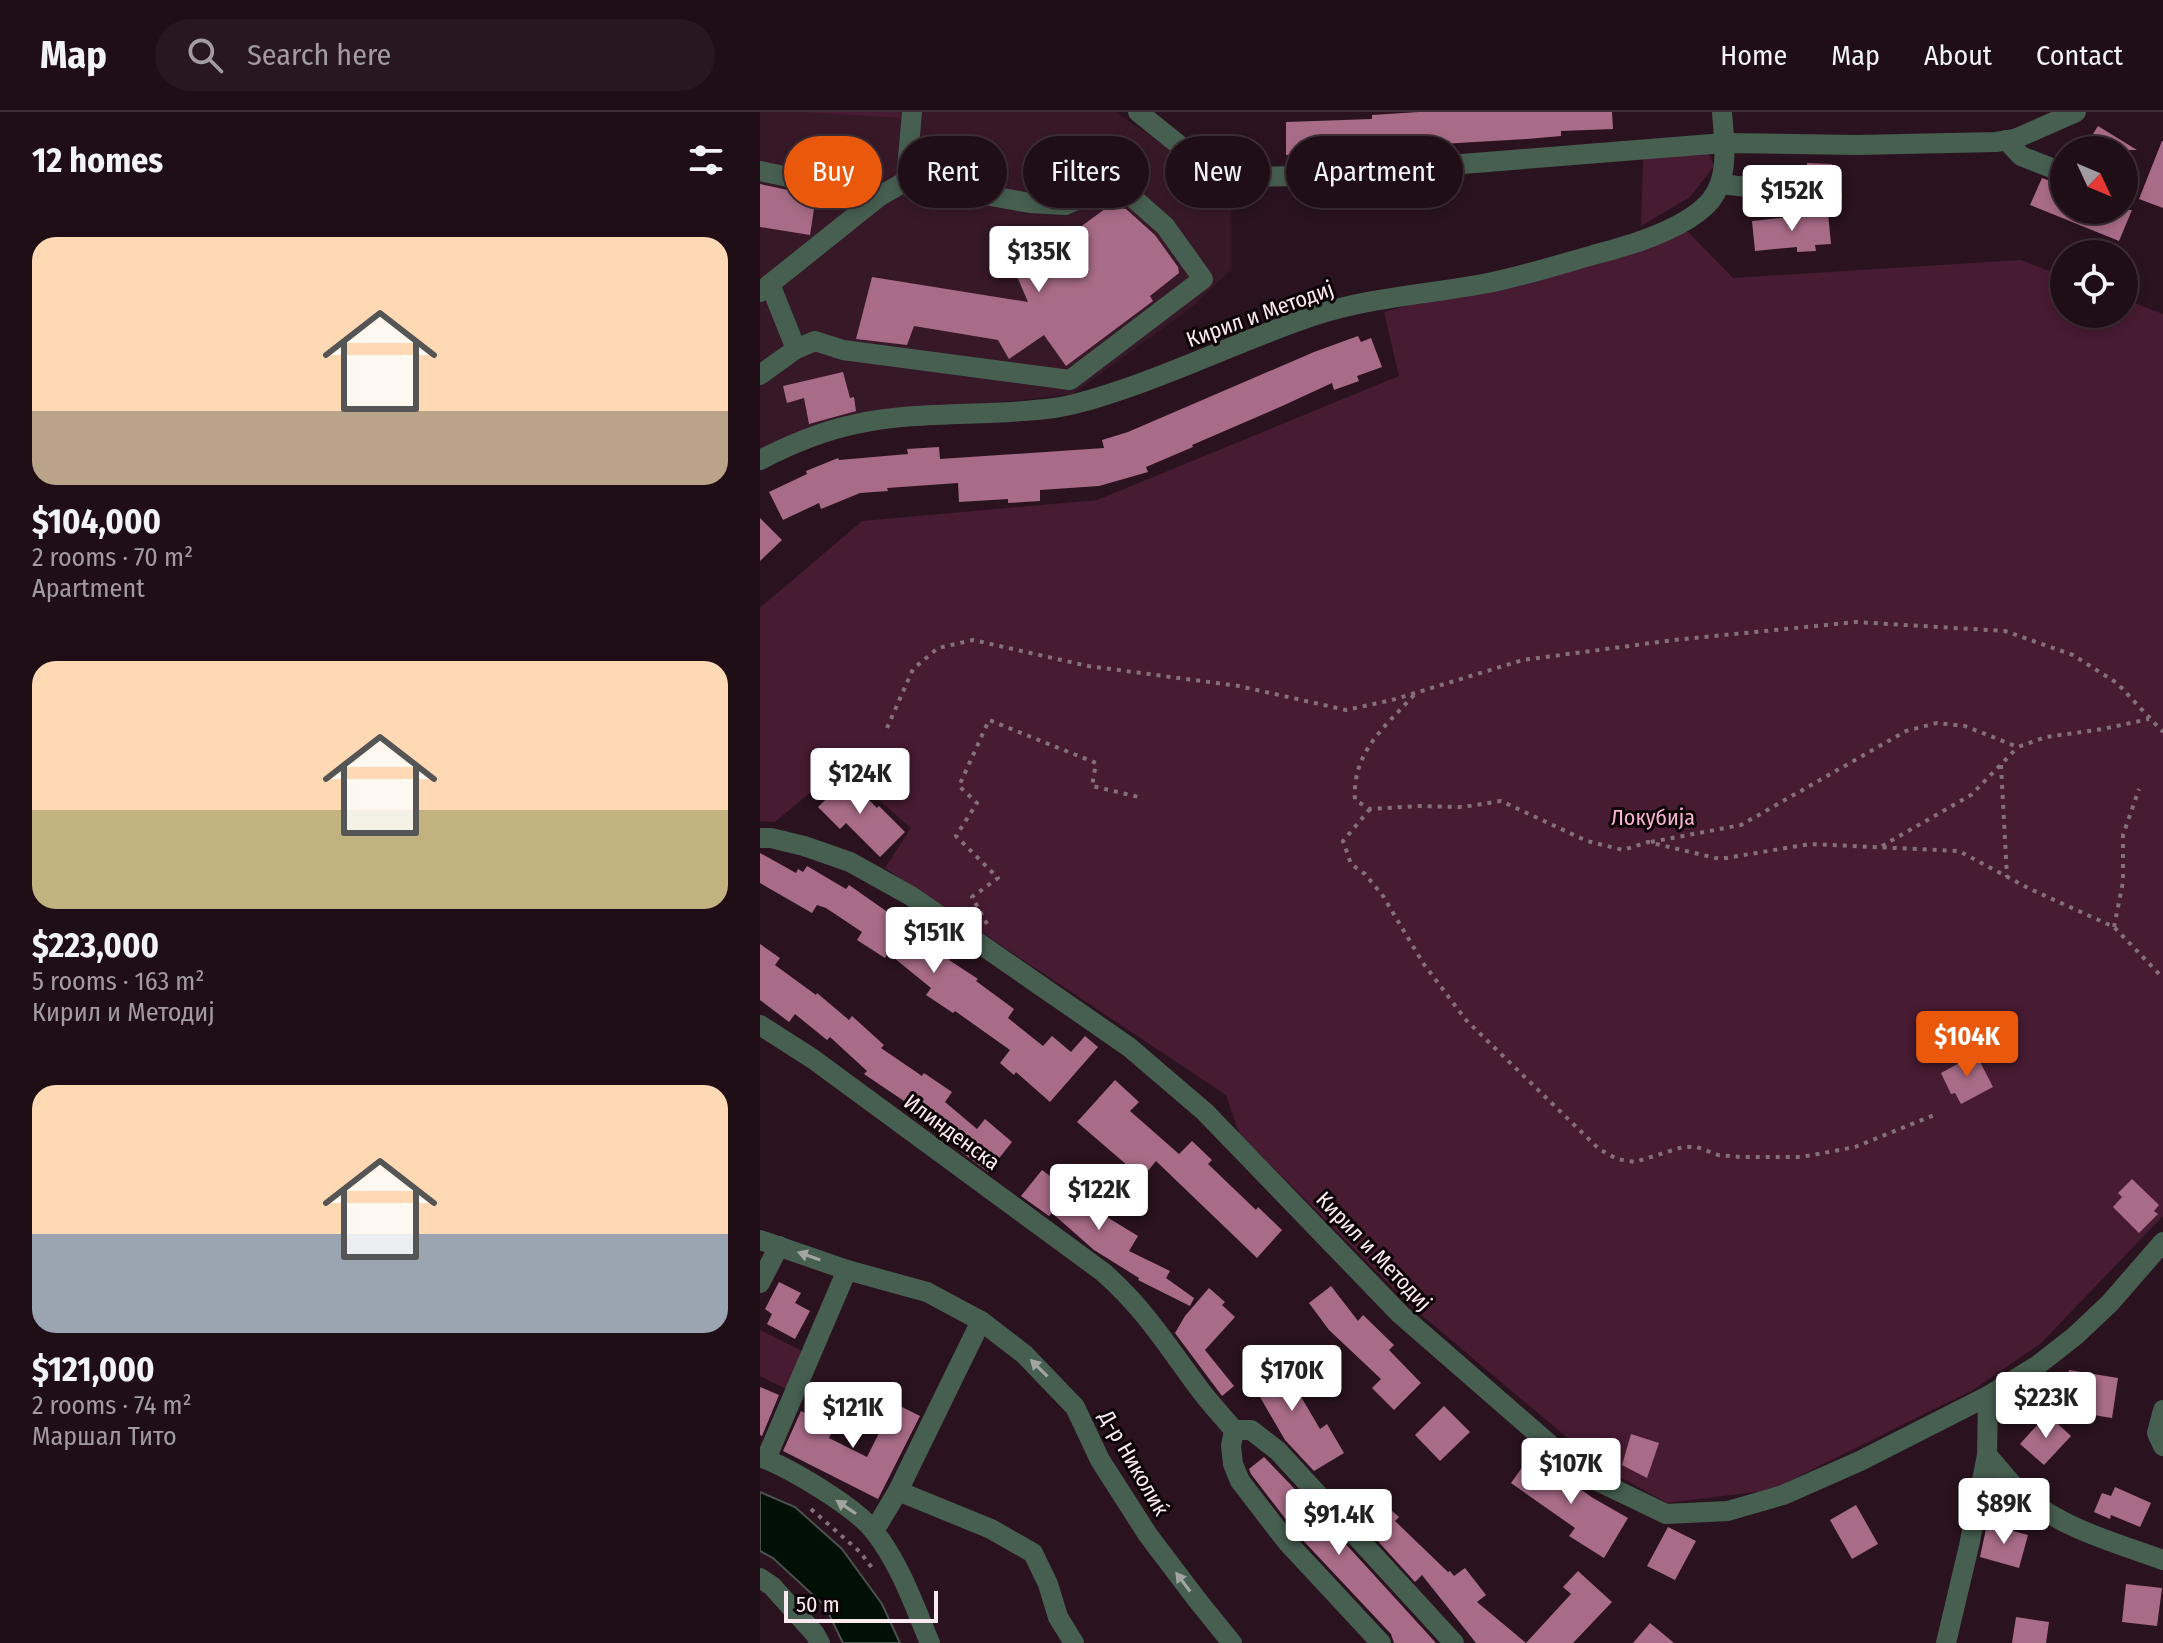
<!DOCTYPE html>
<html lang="en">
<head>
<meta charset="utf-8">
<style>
  body { margin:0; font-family:"Fira Sans Condensed",sans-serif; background:#28171f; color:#f1f3f6; height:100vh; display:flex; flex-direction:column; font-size:30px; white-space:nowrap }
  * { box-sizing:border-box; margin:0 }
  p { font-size:26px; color:#a29ca1 }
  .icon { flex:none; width:44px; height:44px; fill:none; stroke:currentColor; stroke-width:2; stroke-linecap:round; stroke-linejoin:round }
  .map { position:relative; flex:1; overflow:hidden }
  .side { display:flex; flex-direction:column; background:#200e16; width:760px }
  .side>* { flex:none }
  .hud { position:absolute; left:24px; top:24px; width:760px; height:72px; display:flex; gap:16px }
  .needle { width:52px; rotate:134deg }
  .tools { position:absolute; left:1290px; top:24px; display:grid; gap:16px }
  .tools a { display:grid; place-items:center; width:88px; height:88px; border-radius:50%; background:#200e16; box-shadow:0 4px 12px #0003,0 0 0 2px #3d2e35; font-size:40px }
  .scale { position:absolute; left:24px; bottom:20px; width:154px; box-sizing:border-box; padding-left:8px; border:4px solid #fceaf1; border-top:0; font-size:22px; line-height:28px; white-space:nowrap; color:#fceaf1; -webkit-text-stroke:6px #0c0407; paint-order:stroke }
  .price { position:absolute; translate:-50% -68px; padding:0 18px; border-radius:8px; background:#fff; color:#222; font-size:26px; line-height:52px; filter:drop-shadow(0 2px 4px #0008) }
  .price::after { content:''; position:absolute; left:50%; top:48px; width:24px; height:18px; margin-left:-12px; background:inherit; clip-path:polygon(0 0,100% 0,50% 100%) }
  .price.selected { background:#ea580c; color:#fff }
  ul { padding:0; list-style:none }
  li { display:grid; align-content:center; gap:16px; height:424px; padding:0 32px }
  li span { display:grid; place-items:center; height:248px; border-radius:24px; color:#555 }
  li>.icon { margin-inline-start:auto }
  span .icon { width:144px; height:144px; fill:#fffc; stroke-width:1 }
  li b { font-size:34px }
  h2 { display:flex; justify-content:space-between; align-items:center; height:96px; padding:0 32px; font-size:34px }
  .chip { padding:0 28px; border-radius:36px; background:#200e16; box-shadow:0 4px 12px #0003,0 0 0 2px #3d2e35; font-size:28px; line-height:72px }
  .chip.selected { background:#ea580c; color:#fff }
  header { display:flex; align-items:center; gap:48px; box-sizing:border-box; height:112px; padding:0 40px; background:#200e16; border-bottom:2px solid #3d2e35 }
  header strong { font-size:38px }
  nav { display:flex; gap:44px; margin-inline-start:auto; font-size:28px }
  .search { width:560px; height:72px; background:#28171f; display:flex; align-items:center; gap:20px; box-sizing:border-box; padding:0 28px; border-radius:44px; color:#a29ca1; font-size:30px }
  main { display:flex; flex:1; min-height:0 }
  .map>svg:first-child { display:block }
</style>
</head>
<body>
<header>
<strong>Map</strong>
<div class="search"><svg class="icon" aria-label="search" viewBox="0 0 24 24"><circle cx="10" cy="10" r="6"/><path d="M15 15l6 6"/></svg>Search here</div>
<nav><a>Home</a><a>Map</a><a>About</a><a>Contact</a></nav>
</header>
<main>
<section class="side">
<h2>12 homes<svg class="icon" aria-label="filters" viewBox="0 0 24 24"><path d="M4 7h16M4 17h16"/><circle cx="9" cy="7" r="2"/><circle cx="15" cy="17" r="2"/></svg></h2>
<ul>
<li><span style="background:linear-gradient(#ffd9b3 70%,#b9a48a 0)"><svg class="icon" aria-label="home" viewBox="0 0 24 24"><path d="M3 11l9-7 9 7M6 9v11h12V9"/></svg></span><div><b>$104,000</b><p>2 rooms · 70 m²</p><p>Apartment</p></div></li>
<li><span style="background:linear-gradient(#ffd9b3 60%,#c2b280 0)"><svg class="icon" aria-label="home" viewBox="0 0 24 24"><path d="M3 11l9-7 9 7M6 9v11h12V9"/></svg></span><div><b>$223,000</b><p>5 rooms · 163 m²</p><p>Кирил и Методиј</p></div></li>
<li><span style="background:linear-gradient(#ffd9b3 60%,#9aa5b1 0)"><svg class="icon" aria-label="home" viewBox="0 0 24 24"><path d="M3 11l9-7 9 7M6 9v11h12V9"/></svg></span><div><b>$121,000</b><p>2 rooms · 74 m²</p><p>Маршал Тито</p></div></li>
</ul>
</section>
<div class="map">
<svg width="1403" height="1531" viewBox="0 0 1403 1531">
  <rect width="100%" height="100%" fill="#2a131e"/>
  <!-- built -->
  <path fill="#371827" d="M 0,0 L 355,0 L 471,78 L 471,158 L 432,195 L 313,282 L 105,306 L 0,346 Z"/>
  <!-- green -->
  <g fill="#471b32">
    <path d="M 43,0 L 140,0 L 140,6 Z"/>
    <path d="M 949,41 L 954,54 L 930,85 L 881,114 L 883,47 Z"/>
    <path d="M 925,117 L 973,166 L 1261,148 L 1304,165 L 1304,202 L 1364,202 L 1364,187 L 1403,202 L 1403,1104 L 1280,1232 L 1213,1278 L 1011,1378 L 907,1391 L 842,1355 L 652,1195 L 479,1021 L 466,983 L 125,756 L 151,716 L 81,655 L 15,710 L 0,709 L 0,496 L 102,409 L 337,388 L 639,264 L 624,200 Z"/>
    <path d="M 0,1218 L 46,1241 L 28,1278 L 0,1264 Z"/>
  </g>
  <!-- water -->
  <path fill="#001007" stroke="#4c514d" stroke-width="2" d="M 0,1380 L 35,1395 L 82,1437 L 122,1492 L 140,1531 L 83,1531 L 65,1494 L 13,1446 L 0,1439 Z"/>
  <!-- building -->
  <g fill="#a96c88">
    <path d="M 659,0 L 852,0 L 853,17 L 801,19 L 801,24 L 767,27 L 614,36 L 614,34 L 550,37 L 550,42 L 526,43 L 526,10 L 612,7 L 612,3 Z"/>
    <path d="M 1338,14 L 1377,38 L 1323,38 Z"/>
    <path d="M 1402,29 L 1403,29 L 1403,96 L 1379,87 Z"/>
    <path d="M 1047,51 L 1072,52 L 1071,71 L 1046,69 Z"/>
    <path d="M 1282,66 L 1304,74 L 1304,98 L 1372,98 L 1359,129 L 1270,93 Z"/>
    <path d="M 0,72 L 56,84 L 50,123 L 0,115 Z"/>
    <path d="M 349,94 L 366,97 L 395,123 L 418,155 L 419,161 L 390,184 L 393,189 L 306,254 L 284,223 L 249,247 L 238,228 L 154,214 L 147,233 L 96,227 L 112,165 L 268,190 L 256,162 Z"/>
    <path d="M 1068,101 L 1071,132 L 1055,133 L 1056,139 L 1037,140 L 1037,135 L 995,139 L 992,109 Z"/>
    <path d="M 598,224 L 601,230 L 611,226 L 622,255 L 597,264 L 599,269 L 574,278 L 572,271 L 520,295 L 432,333 L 433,335 L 386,355 L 388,360 L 339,374 L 280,378 L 280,389 L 248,391 L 248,387 L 199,390 L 198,371 L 127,376 L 128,379 L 100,381 L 61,397 L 59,391 L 23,408 L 9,380 L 47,362 L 46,359 L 78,346 L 79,348 L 148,342 L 147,337 L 179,335 L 180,347 L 344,336 L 342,328 L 368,320 L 554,240 Z"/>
    <path d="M 83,260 L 90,286 L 94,285 L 96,299 L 49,312 L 44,286 L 27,291 L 23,274 Z"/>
    <path d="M 0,406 L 22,428 L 0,449 Z"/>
    <path d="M 83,662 L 117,696 L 119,694 L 145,720 L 120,745 L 86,711 L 80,717 L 58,695 L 69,684 L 65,680 Z"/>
    <path d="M 0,741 L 36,761 L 38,757 L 43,760 L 47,754 L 86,777 L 89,773 L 146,813 L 145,815 L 172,837 L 184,823 L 200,834 L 189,848 L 218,867 L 216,869 L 254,897 L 248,906 L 283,934 L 292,924 L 311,940 L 325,924 L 338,935 L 290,990 L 256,960 L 254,963 L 240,951 L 250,938 L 195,899 L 193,901 L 166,883 L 171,876 L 128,841 L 125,846 L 97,828 L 102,820 L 66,796 L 57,793 L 52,801 L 0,771 Z"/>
    <path d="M 0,832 L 20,846 L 15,853 L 56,883 L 57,881 L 89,908 L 92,904 L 124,933 L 121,936 L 162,964 L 164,961 L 192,980 L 185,990 L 217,1017 L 225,1007 L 252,1030 L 228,1060 L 199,1038 L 207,1029 L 176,1003 L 170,1012 L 142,993 L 144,989 L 104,962 L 107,959 L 70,925 L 67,928 L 35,902 L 29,910 L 0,888 Z"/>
    <path d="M 1216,942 L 1233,975 L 1201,992 L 1195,981 L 1191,982 L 1181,961 Z"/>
    <path d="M 355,968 L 379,990 L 370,999 L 419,1042 L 432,1029 L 452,1048 L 448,1052 L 496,1098 L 498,1095 L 522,1118 L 497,1146 L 396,1049 L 382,1066 L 317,1010 Z"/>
    <path d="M 282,1058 L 314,1082 L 319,1076 L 346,1099 L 342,1102 L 378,1124 L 369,1139 L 410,1159 L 406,1166 L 434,1186 L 430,1194 L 378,1168 L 379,1166 L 334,1138 L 292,1101 L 289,1104 L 261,1084 Z"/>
    <path d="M 1372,1067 L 1399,1093 L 1394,1099 L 1398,1102 L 1379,1121 L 1353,1095 L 1362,1085 L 1358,1081 Z"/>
    <path d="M 19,1170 L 41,1181 L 35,1191 L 50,1199 L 35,1227 L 7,1212 L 12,1202 L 5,1197 Z"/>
    <path d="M 571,1174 L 598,1209 L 603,1203 L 634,1233 L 629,1238 L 661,1271 L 634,1298 L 612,1276 L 621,1267 L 569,1218 L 549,1191 Z"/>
    <path d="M 449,1176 L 465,1190 L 462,1193 L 475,1205 L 445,1238 L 474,1274 L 462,1284 L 415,1221 L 425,1204 Z"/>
    <path d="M 503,1237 L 523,1263 L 527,1261 L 560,1317 L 567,1312 L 584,1341 L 554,1359 L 525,1328 L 482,1254 Z"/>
    <path d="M 1309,1258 L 1358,1266 L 1352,1306 L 1302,1298 Z"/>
    <path d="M 0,1275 L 19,1283 L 2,1324 L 0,1323 Z"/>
    <path d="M 134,1291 L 160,1304 L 118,1387 L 23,1339 L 41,1299 L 74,1315 L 69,1326 L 107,1345 Z"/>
    <path d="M 684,1294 L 710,1320 L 680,1349 L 655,1323 Z"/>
    <path d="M 1287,1302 L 1311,1324 L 1284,1353 L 1260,1332 Z"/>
    <path d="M 871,1322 L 899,1331 L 887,1366 L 862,1353 Z"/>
    <path d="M 771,1343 L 833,1386 L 868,1406 L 844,1446 L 809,1424 L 815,1416 L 751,1371 Z"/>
    <path d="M 504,1345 L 531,1373 L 561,1408 L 562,1406 L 676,1531 L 634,1531 L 631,1522 L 537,1422 L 491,1362 L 489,1357 Z"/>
    <path d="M 1355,1375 L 1391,1391 L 1380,1415 L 1351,1403 L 1350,1407 L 1334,1400 L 1342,1381 L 1351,1384 Z"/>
    <path d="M 615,1384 L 639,1405 L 635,1409 L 688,1460 L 690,1459 L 694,1464 L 705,1456 L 726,1483 L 717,1490 L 766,1531 L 811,1482 L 803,1475 L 818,1459 L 852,1490 L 813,1531 L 716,1531 L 662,1463 L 655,1470 L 596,1405 Z"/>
    <path d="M 1096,1393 L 1118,1432 L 1092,1447 L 1070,1408 Z"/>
    <path d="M 1227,1412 L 1268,1423 L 1259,1456 L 1220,1445 Z"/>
    <path d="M 908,1415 L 936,1429 L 915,1468 L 887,1454 Z"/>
    <path d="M 1366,1472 L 1402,1476 L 1397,1514 L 1362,1510 Z"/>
    <path d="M 1256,1505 L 1289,1510 L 1286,1531 L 1252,1531 Z"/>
    <path d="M 890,1511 L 914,1531 L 873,1531 Z"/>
  </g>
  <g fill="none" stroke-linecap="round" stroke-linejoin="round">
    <!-- path -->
    <g stroke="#85707a" stroke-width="4" stroke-dasharray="4 6" stroke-linecap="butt">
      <path d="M 654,583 C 624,616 592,640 595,688 L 610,697 L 660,694 L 703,695 L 741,689 L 827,729 L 863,738 L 888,730 L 960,747 L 1050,732 L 1199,739 L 1270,777 L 1354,815 L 1403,866"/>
      <path d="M 127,616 L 153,557 L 178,536 L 213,528 L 328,554 L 479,574 L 586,598 L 632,588 L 763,548 L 914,528 L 1096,510 L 1245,519 L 1313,543 L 1357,571 L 1403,620"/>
      <path d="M 1241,653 L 1247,765"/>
      <path d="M 610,697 L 583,729 L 591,752 L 605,762 L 623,784 L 663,851 L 706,908 L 839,1037 L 857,1047 L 875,1050 L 923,1035 L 937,1035 L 958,1043 L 980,1045 L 1042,1045 L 1095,1035 L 1174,1003"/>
      <path d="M 891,730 L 981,713 L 1146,619 L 1177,611 L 1205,614 L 1258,635 L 1286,625 L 1343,617 L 1389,607"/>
      <path d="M 1122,734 L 1211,683 L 1258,635"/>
      <path d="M 227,812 L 212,785 L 238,766 L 196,724 L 217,691 L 199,674 L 229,608 L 336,651 L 332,674 L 383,686"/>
      <path d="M 1354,815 L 1363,770 L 1363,723 L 1379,677"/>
      <path d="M 51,1397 L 100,1440 L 113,1457"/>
    </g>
    <!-- minor -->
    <g stroke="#465f51" stroke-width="20">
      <path d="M 378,0 L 429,41 L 476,65 L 552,64 L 964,31 L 1097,33 L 1236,30 L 1255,27 L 1316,0"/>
      <path d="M 1246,28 L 1261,44 L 1304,61"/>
      <path d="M 0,59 L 120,84"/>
      <path d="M 146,69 L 152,0"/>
      <path d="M 961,72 L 1072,85"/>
      <path d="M 0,180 L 120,84 L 146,69 L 270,91 L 305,93 L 337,79 L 372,85 L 405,114 L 443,167 L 310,268 L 83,238 L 55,229 L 36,237"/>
      <path d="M 0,263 L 36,237 L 10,172"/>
      <path d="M 0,348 C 31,332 62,319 96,312 C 159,298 230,305 294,296 C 316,293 337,286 358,279 C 425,257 489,225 556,203 C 611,185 671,182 728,171 C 763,164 798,153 833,143 C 869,134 927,117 951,88 C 970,64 964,28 962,0"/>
      <path d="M 0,726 L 11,726 L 44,734 L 90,750 L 151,784 L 369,935 L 445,1000 L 640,1202 L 825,1363 L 906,1402 L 968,1399 L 1023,1383 L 1100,1349 L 1228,1284 L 1278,1253 L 1315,1224 L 1350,1191 L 1403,1130"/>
      <path d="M 0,913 L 53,947 L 343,1160 C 384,1196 406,1232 438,1275 C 449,1290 462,1304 474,1318 L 491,1318 L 518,1339 L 694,1531"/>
      <path d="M 0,1128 L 87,1158 L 167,1180 L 221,1209 L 264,1242 L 315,1295 L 340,1348 L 388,1423 L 438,1489 L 472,1531"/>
      <path d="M 0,1171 L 19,1134"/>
      <path d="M 1228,1284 L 1227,1343 C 1239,1356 1251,1373 1265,1385 C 1304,1417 1356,1431 1403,1448"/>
      <path d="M 1403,1298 L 1397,1321 L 1403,1334"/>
      <path d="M 474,1318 L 471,1334 L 473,1352 L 480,1369 L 527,1430 L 621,1531"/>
      <path d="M 0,1345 C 30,1356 94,1394 114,1419 C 140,1452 154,1493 170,1531"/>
      <path d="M 6,1347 L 87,1158"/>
      <path d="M 138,1379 L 231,1417 L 273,1441 L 288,1472 L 298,1505 L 314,1531"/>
      <path d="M 114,1419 L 138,1379 L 221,1209"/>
      <path d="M 0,1466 L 12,1474 L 55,1522 L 60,1531"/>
      <path d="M 1186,1531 L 1209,1434 L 1227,1343"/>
    </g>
  </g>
  <!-- one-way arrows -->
  <defs><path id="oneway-solid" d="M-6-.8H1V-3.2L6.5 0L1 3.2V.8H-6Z" transform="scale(2)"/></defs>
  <g fill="#a1a4a1">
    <use href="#oneway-solid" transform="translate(49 1144) rotate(-161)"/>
    <use href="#oneway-solid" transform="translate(279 1256) rotate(-135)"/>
    <use href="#oneway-solid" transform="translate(86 1395) rotate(-146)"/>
    <use href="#oneway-solid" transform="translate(423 1470) rotate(-127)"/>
  </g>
  <g text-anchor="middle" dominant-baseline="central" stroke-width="6" stroke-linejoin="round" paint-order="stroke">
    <!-- street labels -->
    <g font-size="22" fill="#fceaf1" stroke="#0c0407">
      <text transform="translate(500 202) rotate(-20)">Кирил и Методиј</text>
      <text transform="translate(192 1020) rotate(36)">Илинденска</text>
      <text transform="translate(614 1139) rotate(46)">Кирил и Методиј</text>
      <text transform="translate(374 1351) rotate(60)">Д-р Николиќ</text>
    </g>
    <!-- park labels -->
    <g font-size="22" fill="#fbb3d3" stroke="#0c0407">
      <text x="893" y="705">Локубија</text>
    </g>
  </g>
</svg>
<div class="tools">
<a><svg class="needle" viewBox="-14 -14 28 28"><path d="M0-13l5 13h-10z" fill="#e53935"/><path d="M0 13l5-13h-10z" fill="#a29ca1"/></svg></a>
<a><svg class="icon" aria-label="locate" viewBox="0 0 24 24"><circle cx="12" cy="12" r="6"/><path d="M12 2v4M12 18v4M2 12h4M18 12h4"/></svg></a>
</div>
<div class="scale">50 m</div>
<b class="price" style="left:1032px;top:121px">$152K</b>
<b class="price" style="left:279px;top:182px">$135K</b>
<b class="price" style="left:100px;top:704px">$124K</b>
<b class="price" style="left:174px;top:863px">$151K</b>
<b class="price selected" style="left:1207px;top:967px">$104K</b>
<b class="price" style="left:339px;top:1120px">$122K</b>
<b class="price" style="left:532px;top:1301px">$170K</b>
<b class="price" style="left:1286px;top:1328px">$223K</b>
<b class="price" style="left:93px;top:1338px">$121K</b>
<b class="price" style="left:811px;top:1394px">$107K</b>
<b class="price" style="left:1244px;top:1434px">$89K</b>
<b class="price" style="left:579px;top:1445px">$91.4K</b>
<div class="hud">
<a class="chip selected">Buy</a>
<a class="chip">Rent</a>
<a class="chip">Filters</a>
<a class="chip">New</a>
<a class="chip">Apartment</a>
</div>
</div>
</main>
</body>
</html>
